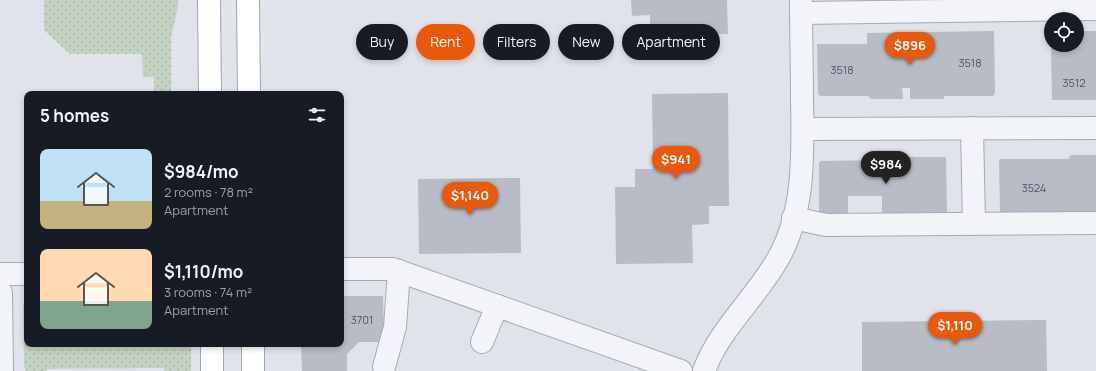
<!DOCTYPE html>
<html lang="en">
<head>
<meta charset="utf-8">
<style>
  body { margin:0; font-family:Manrope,sans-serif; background:#20242c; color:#f1f3f6; height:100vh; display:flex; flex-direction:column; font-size:15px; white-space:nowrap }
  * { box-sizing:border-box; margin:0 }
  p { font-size:13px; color:#9ea1a6 }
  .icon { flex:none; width:22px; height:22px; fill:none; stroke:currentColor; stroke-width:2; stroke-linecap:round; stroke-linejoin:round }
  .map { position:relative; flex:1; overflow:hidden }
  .details { position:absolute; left:24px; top:91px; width:320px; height:256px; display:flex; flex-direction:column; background:#171b24; border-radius:8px; box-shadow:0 2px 6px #0003 }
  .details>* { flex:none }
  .guide { position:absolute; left:356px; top:24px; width:380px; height:36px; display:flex; gap:8px }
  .fabs { position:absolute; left:1044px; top:12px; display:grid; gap:8px }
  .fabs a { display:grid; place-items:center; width:40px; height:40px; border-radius:50%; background:#171b24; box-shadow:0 2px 6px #0003; font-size:20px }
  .price { position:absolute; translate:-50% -34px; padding:0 9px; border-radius:14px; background:#ea580c; color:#fff; font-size:13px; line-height:26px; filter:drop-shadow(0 1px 2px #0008) }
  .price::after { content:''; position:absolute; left:50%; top:24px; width:12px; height:9px; margin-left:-6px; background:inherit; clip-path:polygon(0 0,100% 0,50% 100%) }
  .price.active { background:#222; color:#fff }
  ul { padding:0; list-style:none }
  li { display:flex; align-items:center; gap:12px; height:100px; padding:0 16px }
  li span { display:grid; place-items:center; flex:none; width:112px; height:80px; border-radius:8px; color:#555 }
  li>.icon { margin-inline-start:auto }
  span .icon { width:48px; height:48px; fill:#fffc; stroke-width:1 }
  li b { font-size:17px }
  h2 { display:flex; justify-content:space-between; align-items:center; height:48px; padding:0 16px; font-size:17px }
  .chip { padding:0 14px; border-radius:18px; background:#171b24; box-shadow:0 2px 6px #0003; font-size:14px; line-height:36px }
  .chip.active { background:#ea580c; color:#fff }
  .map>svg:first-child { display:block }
</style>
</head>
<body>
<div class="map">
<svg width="1096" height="371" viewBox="0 0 1096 371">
  <defs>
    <pattern id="garden-dots" width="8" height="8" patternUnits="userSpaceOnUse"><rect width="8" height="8" fill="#c4d3c1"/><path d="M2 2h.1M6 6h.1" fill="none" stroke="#a8b5a7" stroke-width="1.8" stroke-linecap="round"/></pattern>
  </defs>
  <rect width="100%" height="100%" fill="#e0e3e9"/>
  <!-- garden -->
  <g fill="url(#garden-dots)">
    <path d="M 44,0 L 178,0 L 178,6 L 171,38 L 171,94 L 154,94 L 154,77 L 143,77 L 142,54 L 70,54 L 44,30 Z"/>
    <path d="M 27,295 L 27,344 L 191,344 L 191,371 L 164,371 L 164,368 L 47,369 L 47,371 L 26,371 L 24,367 L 23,304 Z"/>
  </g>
  <!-- building -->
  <g fill="#b7bcc6">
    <path d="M 631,0 L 727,0 L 728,34 L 650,35 L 650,15 L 632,16 Z"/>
    <path d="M 994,31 L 995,93 L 993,96 L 945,96 L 943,99 L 910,99 L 910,88 L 902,88 L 903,99 L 871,99 L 868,96 L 820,96 L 818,94 L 817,44 L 867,44 L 867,33 Z"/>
    <path d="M 1077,31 L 1096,31 L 1096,100 L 1052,100 L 1051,45 L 1077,45 Z"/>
    <path d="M 728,93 L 729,206 L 709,206 L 709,224 L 692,225 L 693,263 L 616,264 L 615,187 L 635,187 L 635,169 L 653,169 L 652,94 Z"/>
    <path d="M 1071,155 L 1096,155 L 1096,214 L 1000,213 L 999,161 L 1001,159 L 1068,159 Z"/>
    <path d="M 882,157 L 946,157 L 947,213 L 944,216 L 882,216 L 882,196 L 848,196 L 848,214 L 819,214 L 819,163 L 821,161 L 882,160 Z"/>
    <path d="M 520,178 L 521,253 L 419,254 L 418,179 Z"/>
    <path d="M 341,296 L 383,296 L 384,342 L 359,342 L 347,354 L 347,371 L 302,371 L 301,344 L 341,344 Z"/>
    <path d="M 1046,320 L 1047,371 L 862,371 L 862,322 Z"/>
  </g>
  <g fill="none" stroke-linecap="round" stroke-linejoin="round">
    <defs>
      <g id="minor">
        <path d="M 801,13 L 1096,9"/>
        <path d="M 972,128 L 974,224"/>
        <path d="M 803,129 L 1096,128"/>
        <path d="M 793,218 L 826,225 L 1096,223"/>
        <path d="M 341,269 L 393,269 L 681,371"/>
        <path d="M 0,274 L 27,274"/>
        <path d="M 0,291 L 1,293 L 2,371"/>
        <path d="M 482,342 L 497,306"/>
        <path d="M 384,367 L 395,327 L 399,271"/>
        <path d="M 704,371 C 719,329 757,297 779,257 C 805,210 803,153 802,100 C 802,67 801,33 801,0"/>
      </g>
      <g id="major">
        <path d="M 209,0 L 210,94"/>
        <path d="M 248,0 L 249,94"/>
        <path d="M 212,344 L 212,371"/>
        <path d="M 253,344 L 253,371"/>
      </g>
    </defs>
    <!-- minor casing -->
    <use href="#minor" stroke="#a5aab3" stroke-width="24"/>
    <!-- major casing -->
    <use href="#major" stroke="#9fa6b5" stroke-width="24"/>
    <!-- minor -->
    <use href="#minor" stroke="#f2f4f7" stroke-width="22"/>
    <!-- major -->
    <use href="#major" stroke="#fff" stroke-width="22"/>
  </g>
  <g text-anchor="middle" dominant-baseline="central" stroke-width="3" stroke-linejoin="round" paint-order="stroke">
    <!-- number labels -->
    <g font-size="11" fill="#4c5362">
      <text x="970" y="62">3518</text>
      <text x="842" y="69">3518</text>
      <text x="1074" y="82">3512</text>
      <text x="1034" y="187">3524</text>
      <text x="362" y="319">3701</text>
    </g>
  </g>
</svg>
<div class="fabs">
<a><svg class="icon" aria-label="locate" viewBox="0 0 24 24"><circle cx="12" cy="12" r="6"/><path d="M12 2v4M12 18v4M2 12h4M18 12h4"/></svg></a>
</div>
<b class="price" style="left:910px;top:66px">$896</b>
<b class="price" style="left:676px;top:180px">$941</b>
<b class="price active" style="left:886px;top:185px">$984</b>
<b class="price" style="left:470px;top:216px">$1,140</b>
<b class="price" style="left:955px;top:346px">$1,110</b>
<div class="guide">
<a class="chip">Buy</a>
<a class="chip active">Rent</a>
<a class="chip">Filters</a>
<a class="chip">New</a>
<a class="chip">Apartment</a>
</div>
<section class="details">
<h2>5 homes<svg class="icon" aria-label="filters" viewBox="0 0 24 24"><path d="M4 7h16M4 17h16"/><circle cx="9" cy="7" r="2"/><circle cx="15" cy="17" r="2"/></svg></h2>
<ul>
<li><span style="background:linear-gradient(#bfe0f5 65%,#c2b280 0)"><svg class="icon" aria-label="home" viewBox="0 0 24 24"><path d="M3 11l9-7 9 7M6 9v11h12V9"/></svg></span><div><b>$984/mo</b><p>2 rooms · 78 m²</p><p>Apartment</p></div></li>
<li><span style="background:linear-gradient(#ffd9b3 65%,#7fa58c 0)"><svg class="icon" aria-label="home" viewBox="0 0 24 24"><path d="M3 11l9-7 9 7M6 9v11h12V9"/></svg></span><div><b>$1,110/mo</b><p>3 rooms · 74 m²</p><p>Apartment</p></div></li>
</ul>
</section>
</div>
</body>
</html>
